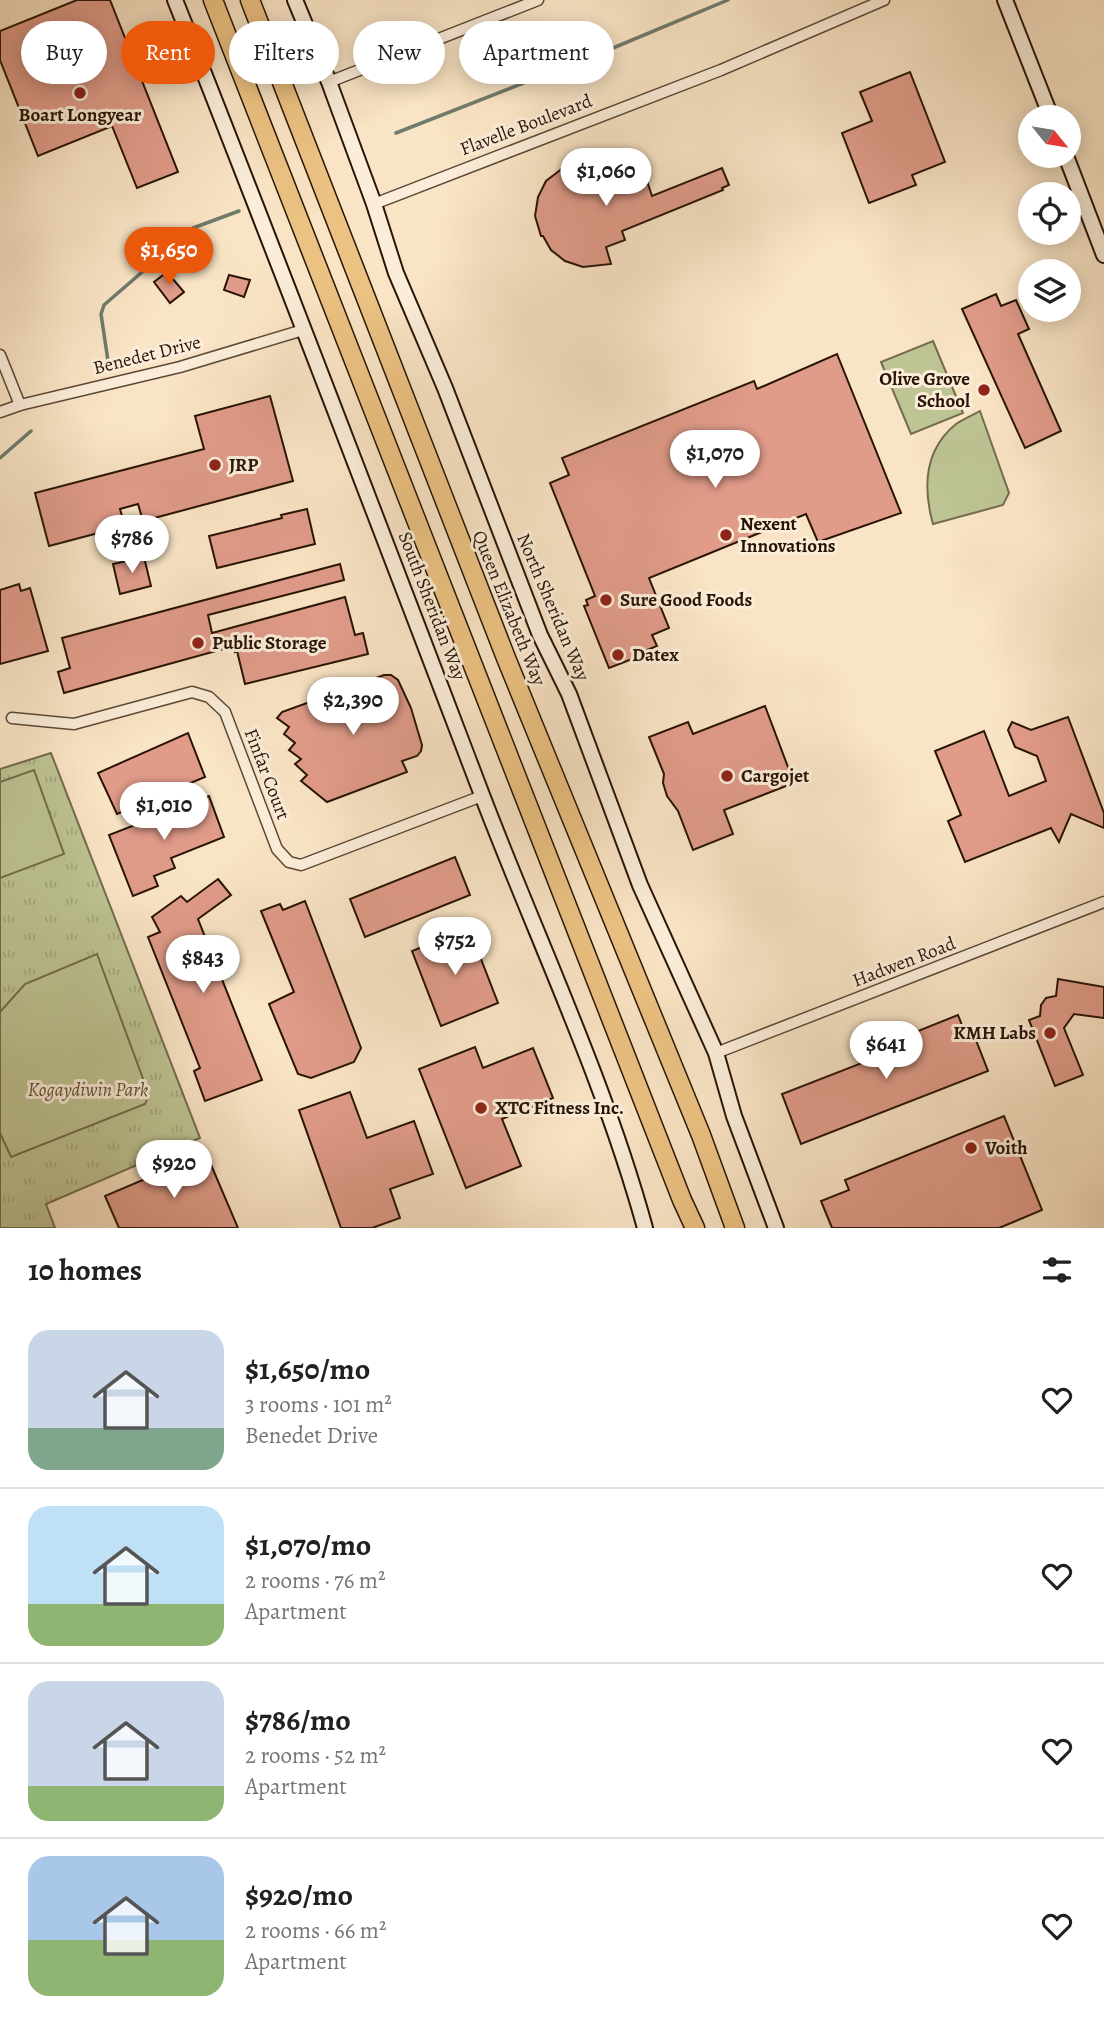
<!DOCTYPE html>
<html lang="en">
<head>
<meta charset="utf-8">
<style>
  body { margin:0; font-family:Alegreya,serif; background:#f6f6f6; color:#202124; height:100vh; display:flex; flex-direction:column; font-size:26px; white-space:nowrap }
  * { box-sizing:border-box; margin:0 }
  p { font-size:23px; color:#757577 }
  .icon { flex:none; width:38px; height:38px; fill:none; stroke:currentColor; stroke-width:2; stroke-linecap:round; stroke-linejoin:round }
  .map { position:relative; height:1228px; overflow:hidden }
  .side { display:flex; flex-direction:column; background:#fff; flex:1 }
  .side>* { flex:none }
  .banner { position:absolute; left:21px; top:21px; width:700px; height:63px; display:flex; gap:14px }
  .needle { width:46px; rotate:120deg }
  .fabs { position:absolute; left:1018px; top:105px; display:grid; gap:14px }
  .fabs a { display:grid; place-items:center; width:63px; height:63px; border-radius:50%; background:#fff; box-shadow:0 4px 18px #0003; font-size:35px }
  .price { position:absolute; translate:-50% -60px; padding:0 16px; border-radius:24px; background:#fff; color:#222; font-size:23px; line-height:46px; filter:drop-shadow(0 2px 4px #0008) }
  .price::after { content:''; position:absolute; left:50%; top:42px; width:21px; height:16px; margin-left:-10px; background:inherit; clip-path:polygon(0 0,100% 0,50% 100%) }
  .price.selected { background:#ea580c; color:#fff }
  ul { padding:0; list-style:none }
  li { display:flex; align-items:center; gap:21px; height:175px; padding:0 28px }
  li+li { border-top:2px solid #e0e0e0 }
  li span { display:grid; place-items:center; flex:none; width:196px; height:140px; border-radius:21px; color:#555 }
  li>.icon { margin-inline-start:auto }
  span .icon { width:84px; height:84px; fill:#fffc; stroke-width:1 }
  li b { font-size:30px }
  h2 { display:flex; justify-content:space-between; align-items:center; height:84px; padding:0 28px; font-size:30px }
  .tag { padding:0 24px; border-radius:32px; background:#fff; box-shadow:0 4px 18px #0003; font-size:24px; line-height:63px }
  .tag.selected { background:#ea580c; color:#fff }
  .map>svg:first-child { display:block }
</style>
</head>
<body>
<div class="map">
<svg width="1104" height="1228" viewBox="0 0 1104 1228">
  <defs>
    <pattern id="grass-tufts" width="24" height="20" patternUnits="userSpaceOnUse" patternTransform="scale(1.75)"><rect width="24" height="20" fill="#bec494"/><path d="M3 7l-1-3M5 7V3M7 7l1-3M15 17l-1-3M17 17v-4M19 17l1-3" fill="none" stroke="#a3a87e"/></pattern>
  </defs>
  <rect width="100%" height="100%" fill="#f9e4c5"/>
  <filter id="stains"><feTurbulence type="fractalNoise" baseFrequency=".00286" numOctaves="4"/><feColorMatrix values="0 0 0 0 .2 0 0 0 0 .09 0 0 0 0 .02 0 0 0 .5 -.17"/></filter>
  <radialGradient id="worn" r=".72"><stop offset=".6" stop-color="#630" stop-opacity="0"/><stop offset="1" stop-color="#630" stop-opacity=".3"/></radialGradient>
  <!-- grass -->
  <path fill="url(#grass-tufts)" stroke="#736c4d" stroke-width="2" d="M 51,753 L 200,1138 L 46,1204 L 55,1228 L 0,1228 L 0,769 Z"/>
  <!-- pitch -->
  <g fill="#bec494" stroke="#736c4d" stroke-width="2">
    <path d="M 933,341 L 963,413 L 911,434 L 881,362 Z"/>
    <path d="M 980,411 L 1009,493 L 1003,505 L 933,524 C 923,488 924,450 956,424 C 963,419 973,415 980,411 Z"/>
    <path d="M 34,770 L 64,854 L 0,878 L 0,782 Z"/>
    <path d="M 97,954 L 149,1095 L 145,1104 L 11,1157 L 0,1133 L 0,1012 L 25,984 Z"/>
  </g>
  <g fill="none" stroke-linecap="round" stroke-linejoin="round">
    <!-- stream -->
    <g stroke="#6f7b6c" stroke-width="3.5">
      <path d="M 396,133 L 613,48 L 728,0"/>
      <path d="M 108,361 L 101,314 L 104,305 L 193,228 L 239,211"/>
      <path d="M 0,458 L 31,431"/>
    </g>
  </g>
  <!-- building -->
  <g fill="#e09b89" stroke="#281406" stroke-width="2">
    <path d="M 77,0 L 110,0 L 178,172 L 137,188 L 112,126 L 38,156 L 0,60 L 0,31 Z"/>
    <path d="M 910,72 L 945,162 L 912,175 L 916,185 L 869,203 L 842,133 L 872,121 L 860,92 Z"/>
    <path d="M 592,154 L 598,171 L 606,173 L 610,182 L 643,169 L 652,196 L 722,168 L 729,185 L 722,188 L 723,190 L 622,231 L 625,240 L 606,247 L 611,264 L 583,267 L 565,261 L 551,250 L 543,236 L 541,236 L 535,216 L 538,197 L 546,181 L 568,164 Z"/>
    <path d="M 167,272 L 184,292 L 170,303 L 154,282 Z"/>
    <path d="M 229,275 L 250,280 L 244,297 L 224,290 Z"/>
    <path d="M 996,294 L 1001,306 L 1016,300 L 1029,329 L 1018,334 L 1061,431 L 1025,448 L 962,309 Z"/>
    <path d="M 837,354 L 901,513 L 818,542 L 806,514 L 649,578 L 669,628 L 652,635 L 657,646 L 647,650 L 648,653 L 609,668 L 584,606 L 588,605 L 586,600 L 595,596 L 550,483 L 569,475 L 562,458 L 754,381 L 757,389 Z"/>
    <path d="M 270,396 L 293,481 L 143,521 L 138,504 L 120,509 L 125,526 L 49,546 L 35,493 L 204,449 L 195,416 Z"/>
    <path d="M 307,509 L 315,544 L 217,568 L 209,536 L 282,518 L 281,515 Z"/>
    <path d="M 144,557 L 151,586 L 120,594 L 113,564 Z"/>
    <path d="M 340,564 L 344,580 L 208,615 L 212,633 L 345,597 L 355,635 L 363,633 L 368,654 L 245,684 L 237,651 L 235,652 L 234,646 L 64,693 L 58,672 L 70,668 L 62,638 Z"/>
    <path d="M 19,584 L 21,591 L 30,588 L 48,651 L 0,664 L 0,590 Z"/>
    <path d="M 384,675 L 391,675 L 398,680 L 411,708 L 422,745 L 421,751 L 417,756 L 402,761 L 407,772 L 327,802 L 301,781 L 307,775 L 295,764 L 301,759 L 289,750 L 295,743 L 284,734 L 289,727 L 277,718 L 282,712 Z"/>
    <path d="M 765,706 L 794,783 L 724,810 L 733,834 L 693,850 L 678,811 L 667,796 L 663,783 L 664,774 L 649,737 L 688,722 L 693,734 Z"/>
    <path d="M 1068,717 L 1104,813 L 1104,828 L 1071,814 L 1059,842 L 1051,828 L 965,862 L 948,821 L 961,815 L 935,751 L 984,731 L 1009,796 L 1046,781 L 1037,756 L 1015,747 L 1008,730 L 1012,722 L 1031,730 Z"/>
    <path d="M 188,733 L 205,777 L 117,814 L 98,773 Z"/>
    <path d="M 209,796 L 224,837 L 171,858 L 175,868 L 154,876 L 158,886 L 133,896 L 109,835 Z"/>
    <path d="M 455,857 L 470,895 L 365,937 L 350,899 Z"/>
    <path d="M 218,879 L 231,895 L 198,919 L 262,1080 L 205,1101 L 194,1071 L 200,1068 L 148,937 L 160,932 L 152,917 L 181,896 L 187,902 Z"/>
    <path d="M 305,901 L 361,1048 L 354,1062 L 311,1078 L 298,1074 L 269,1004 L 294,992 L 261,911 L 280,904 L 283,910 Z"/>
    <path d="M 469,928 L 498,1003 L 441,1026 L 412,951 Z"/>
    <path d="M 1058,979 L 1104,987 L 1104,1018 L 1074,1014 L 1064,1028 L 1083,1075 L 1055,1086 L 1029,1020 L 1040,1016 L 1041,1005 L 1046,998 L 1056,996 Z"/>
    <path d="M 958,1015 L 967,1038 L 974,1035 L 988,1071 L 801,1144 L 782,1094 L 916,1042 L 913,1033 Z"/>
    <path d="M 475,1047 L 483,1068 L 533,1048 L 553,1098 L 502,1119 L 521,1166 L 466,1188 L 419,1069 Z"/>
    <path d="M 350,1092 L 367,1138 L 414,1121 L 433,1174 L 390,1189 L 400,1218 L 372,1228 L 341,1228 L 299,1110 Z"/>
    <path d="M 1004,1116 L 1042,1210 L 999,1228 L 832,1228 L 821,1201 L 849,1190 L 845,1180 Z"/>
    <path d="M 206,1153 L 238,1228 L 119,1228 L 105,1196 Z"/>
  </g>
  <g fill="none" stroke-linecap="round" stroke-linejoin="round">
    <defs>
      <g id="street">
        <path d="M 329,82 L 538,0"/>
        <path d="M 374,204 L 721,70 L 884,0"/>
        <path d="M 0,355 L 20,405"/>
        <path d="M 0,412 L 20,405 L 180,367 L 303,330"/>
        <path d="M 12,718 L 74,724 L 192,692 L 209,697 L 225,712 L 277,849 L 289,862 L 301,865 L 482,796"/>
        <path d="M 716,1053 L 1104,902"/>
      </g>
      <g id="secondary">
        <path d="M 175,0 C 280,264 381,530 482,795 C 537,939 604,1079 645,1228"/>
        <path d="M 295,0 L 329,82 L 374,204 L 396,273 L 445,388 L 540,635 L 569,694 L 640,885 L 716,1053 L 734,1116 L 776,1228"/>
        <path d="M 1005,0 L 1051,117"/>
        <path d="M 1066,156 L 1104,255"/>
      </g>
      <g id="highway">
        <path d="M 213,0 L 682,1200 L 695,1228"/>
        <path d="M 250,0 L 506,658 L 701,1135 L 735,1228"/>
      </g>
    </defs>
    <!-- street casing -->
    <use href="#street" stroke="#5c4836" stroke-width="13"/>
    <!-- secondary casing -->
    <use href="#secondary" stroke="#281406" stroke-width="18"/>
    <!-- highway casing -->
    <use href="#highway" stroke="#281406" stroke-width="21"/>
    <!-- street -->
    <use href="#street" stroke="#fbedd9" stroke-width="10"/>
    <!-- secondary -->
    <use href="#secondary" stroke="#fbedd9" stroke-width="14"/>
    <!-- highway -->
    <use href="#highway" stroke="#ecc282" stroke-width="18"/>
  </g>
  <!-- markers -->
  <g fill="#8f2418" stroke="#fbedd9" stroke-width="2.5">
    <circle cx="80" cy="93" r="7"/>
    <circle cx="984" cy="390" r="7"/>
    <circle cx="215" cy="465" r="7"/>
    <circle cx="726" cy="535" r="7"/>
    <circle cx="606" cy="600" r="7"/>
    <circle cx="198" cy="643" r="7"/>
    <circle cx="618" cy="655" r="7"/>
    <circle cx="727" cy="776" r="7"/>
    <circle cx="1050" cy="1033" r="7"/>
    <circle cx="481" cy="1108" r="7"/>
    <circle cx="971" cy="1148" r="7"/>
  </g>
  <g text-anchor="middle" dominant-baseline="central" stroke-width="6" stroke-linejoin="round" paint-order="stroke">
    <!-- poi labels -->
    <g font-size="19" font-weight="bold" fill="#281406" stroke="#fbedd9" text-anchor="start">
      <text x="80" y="115" text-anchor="middle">Boart Longyear</text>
      <text x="970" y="379" text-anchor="end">Olive Grove<tspan x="970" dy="22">School</tspan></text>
      <text x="229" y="465">JRP</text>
      <text x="740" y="524">Nexent<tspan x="740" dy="22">Innovations</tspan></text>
      <text x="620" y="600">Sure Good Foods</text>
      <text x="212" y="643">Public Storage</text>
      <text x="632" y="655">Datex</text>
      <text x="741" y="776">Cargojet</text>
      <text x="1036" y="1033" text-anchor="end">KMH Labs</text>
      <text x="495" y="1108">XTC Fitness Inc.</text>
      <text x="985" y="1148">Voith</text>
    </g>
    <!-- street labels -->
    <g font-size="19" fill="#281406" stroke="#fbedd9">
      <text transform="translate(526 125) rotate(-21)">Flavelle Boulevard</text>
      <text transform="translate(147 355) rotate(-14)">Benedet Drive</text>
      <text transform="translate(432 606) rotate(69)">South Sheridan Way</text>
      <text transform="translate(553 607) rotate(67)">North Sheridan Way</text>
      <text transform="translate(509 608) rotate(68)">Queen Elizabeth Way</text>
      <text transform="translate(267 774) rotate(69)">Finfar Court</text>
      <text transform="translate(904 962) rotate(-21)">Hadwen Road</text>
    </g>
    <!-- park labels -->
    <g font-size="19" font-style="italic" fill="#5c5238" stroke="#fbedd9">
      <text x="88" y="1090">Kogaydiwin Park</text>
    </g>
  </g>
  <rect width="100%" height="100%" filter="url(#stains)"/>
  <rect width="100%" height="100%" fill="url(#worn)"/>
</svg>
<div class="fabs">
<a><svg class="needle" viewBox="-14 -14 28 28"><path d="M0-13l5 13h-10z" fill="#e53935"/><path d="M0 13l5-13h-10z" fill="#757577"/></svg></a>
<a><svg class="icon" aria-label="locate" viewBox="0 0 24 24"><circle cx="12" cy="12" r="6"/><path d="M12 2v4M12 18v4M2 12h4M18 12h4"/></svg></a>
<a><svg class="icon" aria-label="layers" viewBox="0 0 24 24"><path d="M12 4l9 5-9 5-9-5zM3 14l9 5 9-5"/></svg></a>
</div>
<b class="price" style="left:606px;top:208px">$1,060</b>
<b class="price selected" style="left:169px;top:287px">$1,650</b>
<b class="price" style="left:715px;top:490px">$1,070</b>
<b class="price" style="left:132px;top:575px">$786</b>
<b class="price" style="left:353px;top:737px">$2,390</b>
<b class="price" style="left:164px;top:842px">$1,010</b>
<b class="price" style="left:455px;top:977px">$752</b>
<b class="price" style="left:203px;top:995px">$843</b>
<b class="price" style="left:886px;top:1081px">$641</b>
<b class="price" style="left:174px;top:1200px">$920</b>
<div class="banner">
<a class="tag">Buy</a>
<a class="tag selected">Rent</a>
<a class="tag">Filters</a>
<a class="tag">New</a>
<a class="tag">Apartment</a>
</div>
</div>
<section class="side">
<h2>10 homes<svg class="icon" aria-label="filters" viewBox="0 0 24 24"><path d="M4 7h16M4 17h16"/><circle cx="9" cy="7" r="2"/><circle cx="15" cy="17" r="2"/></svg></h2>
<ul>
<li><span style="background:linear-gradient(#c9d6e8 70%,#7fa58c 0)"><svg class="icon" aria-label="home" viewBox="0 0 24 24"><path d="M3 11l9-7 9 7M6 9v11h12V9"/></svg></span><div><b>$1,650/mo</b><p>3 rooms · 101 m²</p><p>Benedet Drive</p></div><svg class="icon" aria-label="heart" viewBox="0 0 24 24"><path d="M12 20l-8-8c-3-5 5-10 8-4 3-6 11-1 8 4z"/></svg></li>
<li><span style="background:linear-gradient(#bfe0f5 70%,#8fb573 0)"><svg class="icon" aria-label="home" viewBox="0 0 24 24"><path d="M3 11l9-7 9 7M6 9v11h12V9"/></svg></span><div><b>$1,070/mo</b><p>2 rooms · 76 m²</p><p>Apartment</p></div><svg class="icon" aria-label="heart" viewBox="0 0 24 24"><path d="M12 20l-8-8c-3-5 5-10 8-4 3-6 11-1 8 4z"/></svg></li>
<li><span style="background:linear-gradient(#c9d6e8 75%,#8fb573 0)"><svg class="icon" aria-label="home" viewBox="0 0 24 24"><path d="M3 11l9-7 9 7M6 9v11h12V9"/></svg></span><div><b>$786/mo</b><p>2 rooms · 52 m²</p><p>Apartment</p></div><svg class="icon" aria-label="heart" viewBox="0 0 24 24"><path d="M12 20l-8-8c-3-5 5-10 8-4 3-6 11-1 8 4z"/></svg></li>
<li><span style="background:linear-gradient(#a9c7e8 60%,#8fb573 0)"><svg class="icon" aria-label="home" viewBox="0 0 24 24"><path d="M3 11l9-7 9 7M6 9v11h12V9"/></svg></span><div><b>$920/mo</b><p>2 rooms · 66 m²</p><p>Apartment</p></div><svg class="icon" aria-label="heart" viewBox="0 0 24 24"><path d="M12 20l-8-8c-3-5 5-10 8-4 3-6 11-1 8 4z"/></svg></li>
</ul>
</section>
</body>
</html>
